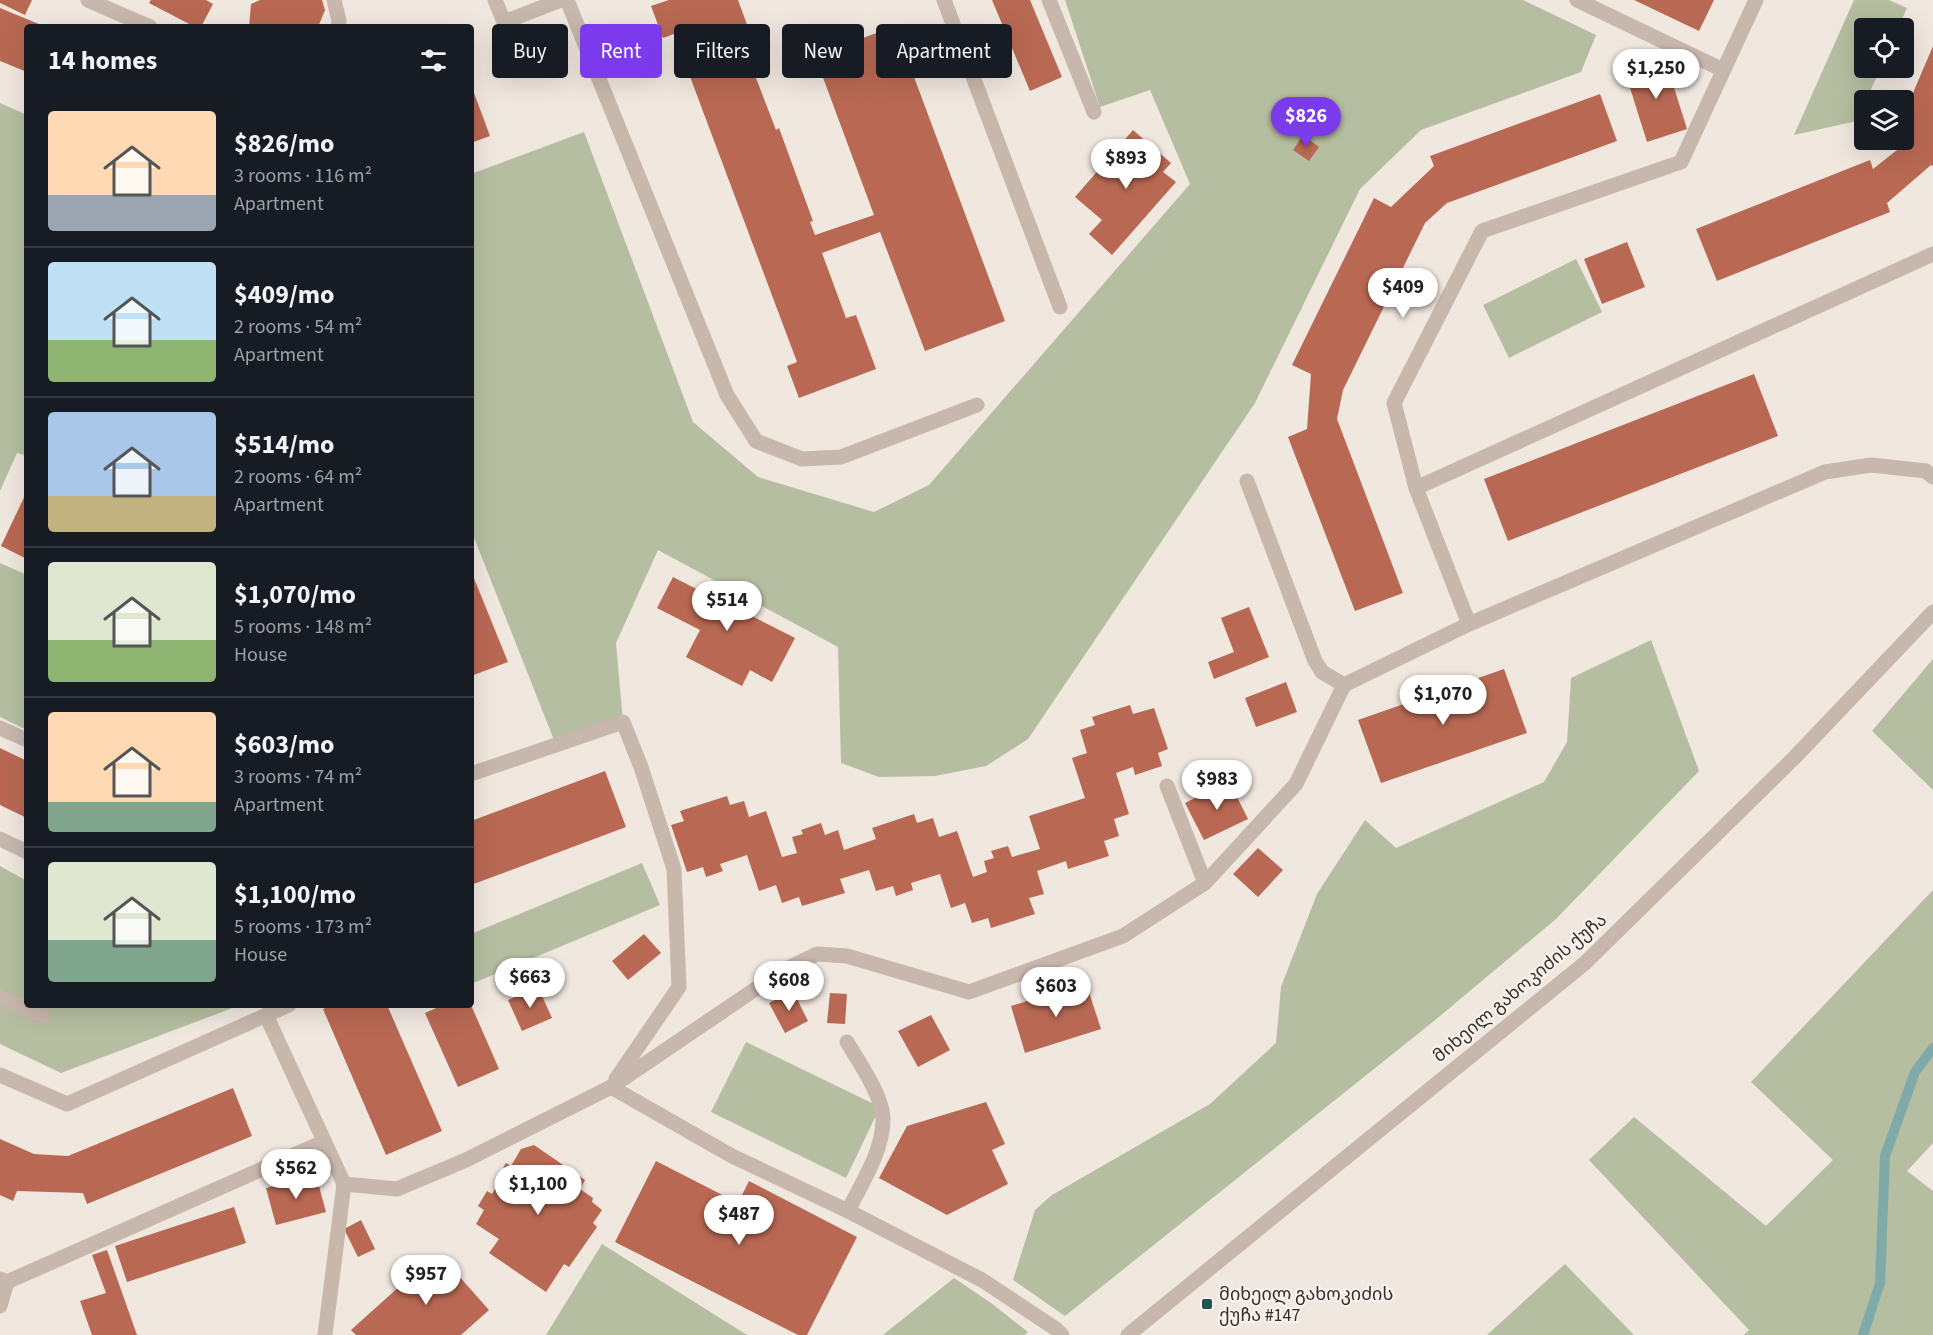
<!DOCTYPE html>
<html lang="en">
<head>
<meta charset="utf-8">
<style>
  body { margin:0; font-family:"Source Sans 3","Noto Sans Georgian",sans-serif; background:#20242c; color:#f1f3f6; height:100vh; display:flex; flex-direction:column; font-size:22px; white-space:nowrap }
  * { box-sizing:border-box; margin:0 }
  p { font-size:20px; color:#9ea1a6 }
  .icon { flex:none; width:33px; height:33px; fill:none; stroke:currentColor; stroke-width:2; stroke-linecap:round; stroke-linejoin:round }
  .map { position:relative; flex:1; overflow:hidden }
  .sheet { position:absolute; left:24px; top:24px; width:450px; height:984px; display:flex; flex-direction:column; background:#171b24; border-radius:6px; box-shadow:0 6px 24px #0002 }
  .sheet>* { flex:none }
  .hud { position:absolute; left:492px; top:24px; width:570px; height:54px; display:flex; gap:12px }
  .controls { position:absolute; left:1854px; top:18px; display:grid; gap:12px }
  .controls a { display:grid; place-items:center; width:60px; height:60px; border-radius:6px; background:#171b24; box-shadow:0 6px 24px #0002; font-size:30px }
  .price { position:absolute; translate:-50% -51px; padding:0 14px; border-radius:21px; background:#fff; color:#222; font-size:20px; line-height:39px; filter:drop-shadow(0 2px 3px #0008) }
  .price::after { content:''; position:absolute; left:50%; top:36px; width:18px; height:14px; margin-left:-9px; background:inherit; clip-path:polygon(0 0,100% 0,50% 100%) }
  .price.current { background:#7c3aed; color:#fff }
  ul { padding:0; list-style:none }
  li { display:flex; align-items:center; gap:18px; height:150px; padding:0 24px }
  li+li { border-top:2px solid #363941 }
  li span { display:grid; place-items:center; flex:none; width:168px; height:120px; border-radius:6px; color:#555 }
  li>.icon { margin-inline-start:auto }
  span .icon { width:72px; height:72px; fill:#fffc; stroke-width:1 }
  li b { font-size:26px }
  h2 { display:flex; justify-content:space-between; align-items:center; height:72px; padding:0 24px; font-size:26px }
  .chip { padding:0 21px; border-radius:6px; background:#171b24; box-shadow:0 6px 24px #0002; font-size:21px; line-height:54px }
  .chip.current { background:#7c3aed; color:#fff }
  .map>svg:first-child { display:block }
</style>
</head>
<body>
<div class="map">
<svg width="1933" height="1335" viewBox="0 0 1933 1335">
  <rect width="100%" height="100%" fill="#f0e7df"/>
  <!-- green -->
  <g fill="#b5bea0">
    <path d="M 1065,0 L 1523,0 L 1596,35 L 1581,72 L 1421,130 L 1360,189 L 1255,403 L 1028,739 L 986,766 L 935,776 L 879,777 L 841,763 L 838,647 L 658,550 L 616,643 L 623,722 L 556,745 L 471,530 L 471,174 L 584,132 L 693,422 L 758,477 L 874,512 L 929,485 L 1190,184 L 1150,90 L 1100,107 Z"/>
    <path d="M 1854,0 L 1889,0 L 1907,8 L 1898,28 L 1864,28 L 1864,68 L 1881,68 L 1866,100 L 1864,100 L 1857,121 L 1794,135 Z"/>
    <path d="M 0,103 L 27,115 L 27,456 L 17,453 L 0,491 Z"/>
    <path d="M 1576,259 L 1602,312 L 1509,358 L 1483,305 Z"/>
    <path d="M 0,563 L 27,575 L 27,730 L 0,717 Z"/>
    <path d="M 1651,640 L 1699,771 L 1556,919 L 1434,1021 L 1065,1316 L 1013,1280 L 1035,1210 L 1052,1195 L 1210,1104 L 1276,1043 L 1281,987 L 1317,894 L 1365,820 L 1396,848 L 1544,782 L 1567,742 L 1571,678 Z"/>
    <path d="M 1933,659 L 1933,790 L 1872,731 Z"/>
    <path d="M 642,863 L 660,905 L 471,984 L 471,934 Z"/>
    <path d="M 0,866 L 27,881 L 27,1005 L 234,1005 L 235,1007 L 61,1073 L 0,1044 Z"/>
    <path d="M 1933,890 L 1933,1143 L 1907,1171 L 1933,1191 L 1933,1335 L 1744,1335 L 1749,1330 L 1589,1160 L 1634,1117 L 1766,1226 L 1833,1160 L 1751,1082 Z"/>
    <path d="M 746,1042 L 880,1107 L 846,1178 L 711,1112 Z"/>
    <path d="M 602,1244 L 747,1335 L 546,1335 Z"/>
    <path d="M 1565,1264 L 1634,1335 L 1487,1335 Z"/>
    <path d="M 954,1278 L 991,1303 L 1028,1332 L 1025,1335 L 883,1335 Z"/>
  </g>
  <g fill="none" stroke-linecap="round" stroke-linejoin="round">
    <!-- stream -->
    <path stroke="#80aaaa" stroke-width="10" d="M 1863,1335 L 1880,1283 L 1885,1156 L 1915,1072 L 1933,1048"/>
  </g>
  <!-- building -->
  <g fill="#b96953">
    <path d="M 0,0 L 32,0 L 25,15 L 0,3 Z"/>
    <path d="M 151,0 L 206,0 L 213,4 L 201,27 L 195,27 L 149,3 Z"/>
    <path d="M 260,0 L 322,0 L 325,10 L 318,27 L 249,27 L 251,4 Z"/>
    <path d="M 669,0 L 738,0 L 749,30 L 739,34 L 776,130 L 779,128 L 813,221 L 810,222 L 815,235 L 874,215 L 815,56 L 895,26 L 1005,321 L 925,351 L 880,232 L 822,253 L 846,318 L 856,315 L 876,369 L 799,398 L 787,366 L 797,362 L 674,34 L 663,38 L 651,6 Z"/>
    <path d="M 992,0 L 1030,0 L 1062,77 L 1030,91 Z"/>
    <path d="M 1634,0 L 1714,0 L 1699,31 Z"/>
    <path d="M 0,8 L 46,27 L 27,27 L 27,72 L 0,61 Z"/>
    <path d="M 1933,46 L 1933,166 L 1931,165 L 1887,203 L 1890,212 L 1717,281 L 1696,229 L 1870,160 L 1873,169 L 1897,150 L 1889,147 L 1892,140 L 1904,140 L 1904,114 Z"/>
    <path d="M 1665,59 L 1687,129 L 1647,142 L 1625,72 Z"/>
    <path d="M 471,85 L 490,136 L 471,143 Z"/>
    <path d="M 1600,94 L 1617,141 L 1447,203 L 1425,223 L 1343,390 L 1337,419 L 1403,593 L 1355,611 L 1288,437 L 1307,429 L 1311,374 L 1292,365 L 1374,198 L 1391,207 L 1434,166 L 1430,156 Z"/>
    <path d="M 1133,130 L 1171,163 L 1163,172 L 1176,182 L 1112,255 L 1089,234 L 1102,220 L 1075,197 Z"/>
    <path d="M 1303,135 L 1319,147 L 1309,161 L 1293,150 Z"/>
    <path d="M 1627,242 L 1645,287 L 1602,304 L 1584,259 Z"/>
    <path d="M 1754,374 L 1778,436 L 1508,541 L 1484,479 Z"/>
    <path d="M 27,491 L 27,559 L 1,546 Z"/>
    <path d="M 471,571 L 508,662 L 471,676 Z"/>
    <path d="M 673,577 L 712,597 L 720,582 L 753,600 L 746,613 L 795,638 L 772,682 L 750,670 L 742,686 L 686,657 L 700,630 L 657,608 Z"/>
    <path d="M 1249,607 L 1269,657 L 1214,679 L 1208,662 L 1234,652 L 1221,618 Z"/>
    <path d="M 1504,669 L 1527,733 L 1381,783 L 1358,720 Z"/>
    <path d="M 1286,682 L 1297,712 L 1256,727 L 1245,698 Z"/>
    <path d="M 1130,705 L 1133,714 L 1154,708 L 1168,749 L 1158,753 L 1162,766 L 1135,775 L 1133,767 L 1116,773 L 1129,814 L 1114,819 L 1119,836 L 1104,841 L 1109,856 L 1068,869 L 1066,861 L 1037,871 L 1044,894 L 1029,898 L 1035,914 L 991,928 L 988,918 L 972,923 L 965,903 L 951,908 L 940,874 L 911,883 L 913,890 L 896,896 L 893,886 L 876,891 L 869,870 L 840,879 L 845,893 L 802,906 L 799,897 L 782,903 L 776,885 L 759,891 L 747,855 L 720,864 L 723,871 L 706,877 L 703,867 L 687,872 L 671,825 L 684,821 L 680,811 L 727,796 L 730,805 L 744,801 L 749,817 L 766,811 L 782,857 L 797,853 L 792,837 L 803,834 L 801,830 L 821,823 L 825,835 L 838,830 L 844,850 L 876,839 L 872,828 L 914,814 L 917,823 L 933,818 L 939,837 L 957,831 L 973,877 L 987,872 L 984,861 L 994,858 L 991,851 L 1008,846 L 1012,857 L 1040,849 L 1029,816 L 1085,798 L 1072,758 L 1087,753 L 1080,730 L 1095,725 L 1092,717 Z"/>
    <path d="M 0,748 L 27,761 L 27,818 L 0,805 Z"/>
    <path d="M 605,771 L 626,827 L 471,885 L 471,821 Z"/>
    <path d="M 1229,781 L 1248,819 L 1204,840 L 1185,803 Z"/>
    <path d="M 1258,848 L 1283,870 L 1258,897 L 1233,874 Z"/>
    <path d="M 644,934 L 661,953 L 628,980 L 612,961 Z"/>
    <path d="M 1086,983 L 1101,1029 L 1025,1053 L 1011,1006 Z"/>
    <path d="M 538,987 L 552,1018 L 522,1031 L 508,1000 Z"/>
    <path d="M 793,991 L 808,1021 L 785,1033 L 769,1003 Z"/>
    <path d="M 830,993 L 847,994 L 845,1024 L 827,1023 Z"/>
    <path d="M 332,1005 L 387,1005 L 442,1131 L 386,1155 L 323,1009 Z"/>
    <path d="M 443,1005 L 471,1005 L 499,1069 L 458,1087 L 425,1013 Z"/>
    <path d="M 931,1015 L 950,1050 L 918,1067 L 898,1031 Z"/>
    <path d="M 233,1088 L 252,1136 L 87,1204 L 83,1193 L 17,1191 L 13,1201 L 0,1195 L 0,1139 L 34,1154 L 68,1156 Z"/>
    <path d="M 986,1102 L 1005,1144 L 992,1150 L 1008,1184 L 947,1215 L 879,1178 L 907,1126 Z"/>
    <path d="M 534,1145 L 585,1180 L 580,1189 L 593,1198 L 592,1202 L 602,1210 L 593,1223 L 597,1227 L 569,1267 L 564,1264 L 546,1292 L 489,1253 L 499,1239 L 476,1224 L 484,1210 L 478,1206 L 487,1191 L 492,1194 L 501,1179 L 498,1177 L 506,1163 L 511,1166 L 521,1149 Z"/>
    <path d="M 656,1161 L 738,1203 L 749,1181 L 857,1237 L 807,1335 L 798,1335 L 615,1242 Z"/>
    <path d="M 316,1175 L 326,1212 L 276,1225 L 266,1188 Z"/>
    <path d="M 234,1207 L 246,1243 L 127,1282 L 115,1246 Z"/>
    <path d="M 361,1220 L 375,1249 L 358,1257 L 344,1229 Z"/>
    <path d="M 107,1250 L 137,1335 L 92,1335 L 80,1301 L 106,1293 L 92,1255 Z"/>
    <path d="M 442,1257 L 489,1310 L 461,1335 L 356,1335 L 351,1330 L 431,1258 L 436,1263 Z"/>
  </g>
  <g fill="none" stroke-linecap="round" stroke-linejoin="round">
    <!-- minor -->
    <g stroke="#c7b7ac" stroke-width="15">
      <path d="M 88,0 L 150,27"/>
      <path d="M 334,0 L 339,21 L 338,27"/>
      <path d="M 495,0 L 504,22 L 561,0"/>
      <path d="M 567,0 L 727,395 L 756,441 L 802,459 L 841,457 L 977,405"/>
      <path d="M 944,0 L 1060,307"/>
      <path d="M 1049,0 L 1094,112"/>
      <path d="M 1577,0 L 1723,70"/>
      <path d="M 1247,481 L 1315,661 L 1322,672 L 1344,685"/>
      <path d="M 1416,488 L 1933,254"/>
      <path d="M 1469,624 L 1825,472 L 1871,465 L 1926,471 L 1933,477"/>
      <path d="M 0,728 L 27,740"/>
      <path d="M 471,774 L 623,722 L 641,767 L 674,869 L 679,987 L 616,1079"/>
      <path d="M 1167,786 L 1205,883"/>
      <path d="M 0,839 L 27,852"/>
      <path d="M 0,997 L 43,1016"/>
      <path d="M 266,1015 L 344,1184 L 325,1335"/>
      <path d="M 847,1042 C 859,1062 884,1098 883,1121 C 882,1153 861,1184 848,1211"/>
      <path d="M 0,1075 L 67,1104 L 289,1005"/>
      <path d="M 611,1087 L 732,1156 L 848,1211 L 982,1280 L 1056,1329 L 1062,1335"/>
      <path d="M 344,1184 L 397,1189 L 466,1160 L 611,1087 L 782,971 L 817,954 L 847,956 L 969,992 L 1123,936 L 1205,883 L 1296,784 L 1344,685 L 1469,624 L 1416,488 L 1394,403 L 1482,231 L 1681,162 L 1756,0"/>
      <path d="M 0,1279 L 7,1282 L 323,1142"/>
      <path d="M 0,1306 L 7,1282"/>
      <path d="M 1128,1335 L 1585,963 L 1794,758 L 1933,612"/>
    </g>
  </g>
  <!-- markers -->
  <rect fill="#245153" stroke="#f8f1eb" stroke-width="2" x="1201" y="1298" width="12" height="12" rx="3"/>
  <g text-anchor="middle" dominant-baseline="central" stroke-width="4.5" stroke-linejoin="round" paint-order="stroke">
    <!-- street labels -->
    <g font-size="18" fill="#362d2a" stroke="#f8f1eb">
      <text transform="translate(1520 988) rotate(-40)">მიხეილ გახოკიძის ქუჩა</text>
    </g>
    <!-- poi labels -->
    <g font-size="18" fill="#362d2a" stroke="#f8f1eb" text-anchor="start">
      <text x="1219" y="1294">მიხეილ გახოკიძის<tspan x="1219" dy="21">ქუჩა #147</tspan></text>
    </g>
  </g>
</svg>
<div class="controls">
<a><svg class="icon" aria-label="locate" viewBox="0 0 24 24"><circle cx="12" cy="12" r="6"/><path d="M12 2v4M12 18v4M2 12h4M18 12h4"/></svg></a>
<a><svg class="icon" aria-label="layers" viewBox="0 0 24 24"><path d="M12 4l9 5-9 5-9-5zM3 14l9 5 9-5"/></svg></a>
</div>
<b class="price" style="left:1656px;top:100px">$1,250</b>
<b class="price current" style="left:1306px;top:148px">$826</b>
<b class="price" style="left:1126px;top:190px">$893</b>
<b class="price" style="left:1403px;top:319px">$409</b>
<b class="price" style="left:727px;top:632px">$514</b>
<b class="price" style="left:1443px;top:726px">$1,070</b>
<b class="price" style="left:1217px;top:811px">$983</b>
<b class="price" style="left:530px;top:1009px">$663</b>
<b class="price" style="left:789px;top:1012px">$608</b>
<b class="price" style="left:1056px;top:1018px">$603</b>
<b class="price" style="left:296px;top:1200px">$562</b>
<b class="price" style="left:538px;top:1216px">$1,100</b>
<b class="price" style="left:739px;top:1246px">$487</b>
<b class="price" style="left:426px;top:1306px">$957</b>
<div class="hud">
<a class="chip">Buy</a>
<a class="chip current">Rent</a>
<a class="chip">Filters</a>
<a class="chip">New</a>
<a class="chip">Apartment</a>
</div>
<section class="sheet">
<h2>14 homes<svg class="icon" aria-label="filters" viewBox="0 0 24 24"><path d="M4 7h16M4 17h16"/><circle cx="9" cy="7" r="2"/><circle cx="15" cy="17" r="2"/></svg></h2>
<ul>
<li><span style="background:linear-gradient(#ffd9b3 70%,#9aa5b1 0)"><svg class="icon" aria-label="home" viewBox="0 0 24 24"><path d="M3 11l9-7 9 7M6 9v11h12V9"/></svg></span><div><b>$826/mo</b><p>3 rooms · 116 m²</p><p>Apartment</p></div></li>
<li><span style="background:linear-gradient(#bfe0f5 65%,#8fb573 0)"><svg class="icon" aria-label="home" viewBox="0 0 24 24"><path d="M3 11l9-7 9 7M6 9v11h12V9"/></svg></span><div><b>$409/mo</b><p>2 rooms · 54 m²</p><p>Apartment</p></div></li>
<li><span style="background:linear-gradient(#a9c7e8 70%,#c2b280 0)"><svg class="icon" aria-label="home" viewBox="0 0 24 24"><path d="M3 11l9-7 9 7M6 9v11h12V9"/></svg></span><div><b>$514/mo</b><p>2 rooms · 64 m²</p><p>Apartment</p></div></li>
<li><span style="background:linear-gradient(#dfe7d0 65%,#8fb573 0)"><svg class="icon" aria-label="home" viewBox="0 0 24 24"><path d="M3 11l9-7 9 7M6 9v11h12V9"/></svg></span><div><b>$1,070/mo</b><p>5 rooms · 148 m²</p><p>House</p></div></li>
<li><span style="background:linear-gradient(#ffd9b3 75%,#7fa58c 0)"><svg class="icon" aria-label="home" viewBox="0 0 24 24"><path d="M3 11l9-7 9 7M6 9v11h12V9"/></svg></span><div><b>$603/mo</b><p>3 rooms · 74 m²</p><p>Apartment</p></div></li>
<li><span style="background:linear-gradient(#dfe7d0 65%,#7fa58c 0)"><svg class="icon" aria-label="home" viewBox="0 0 24 24"><path d="M3 11l9-7 9 7M6 9v11h12V9"/></svg></span><div><b>$1,100/mo</b><p>5 rooms · 173 m²</p><p>House</p></div></li>
</ul>
</section>
</div>
</body>
</html>
